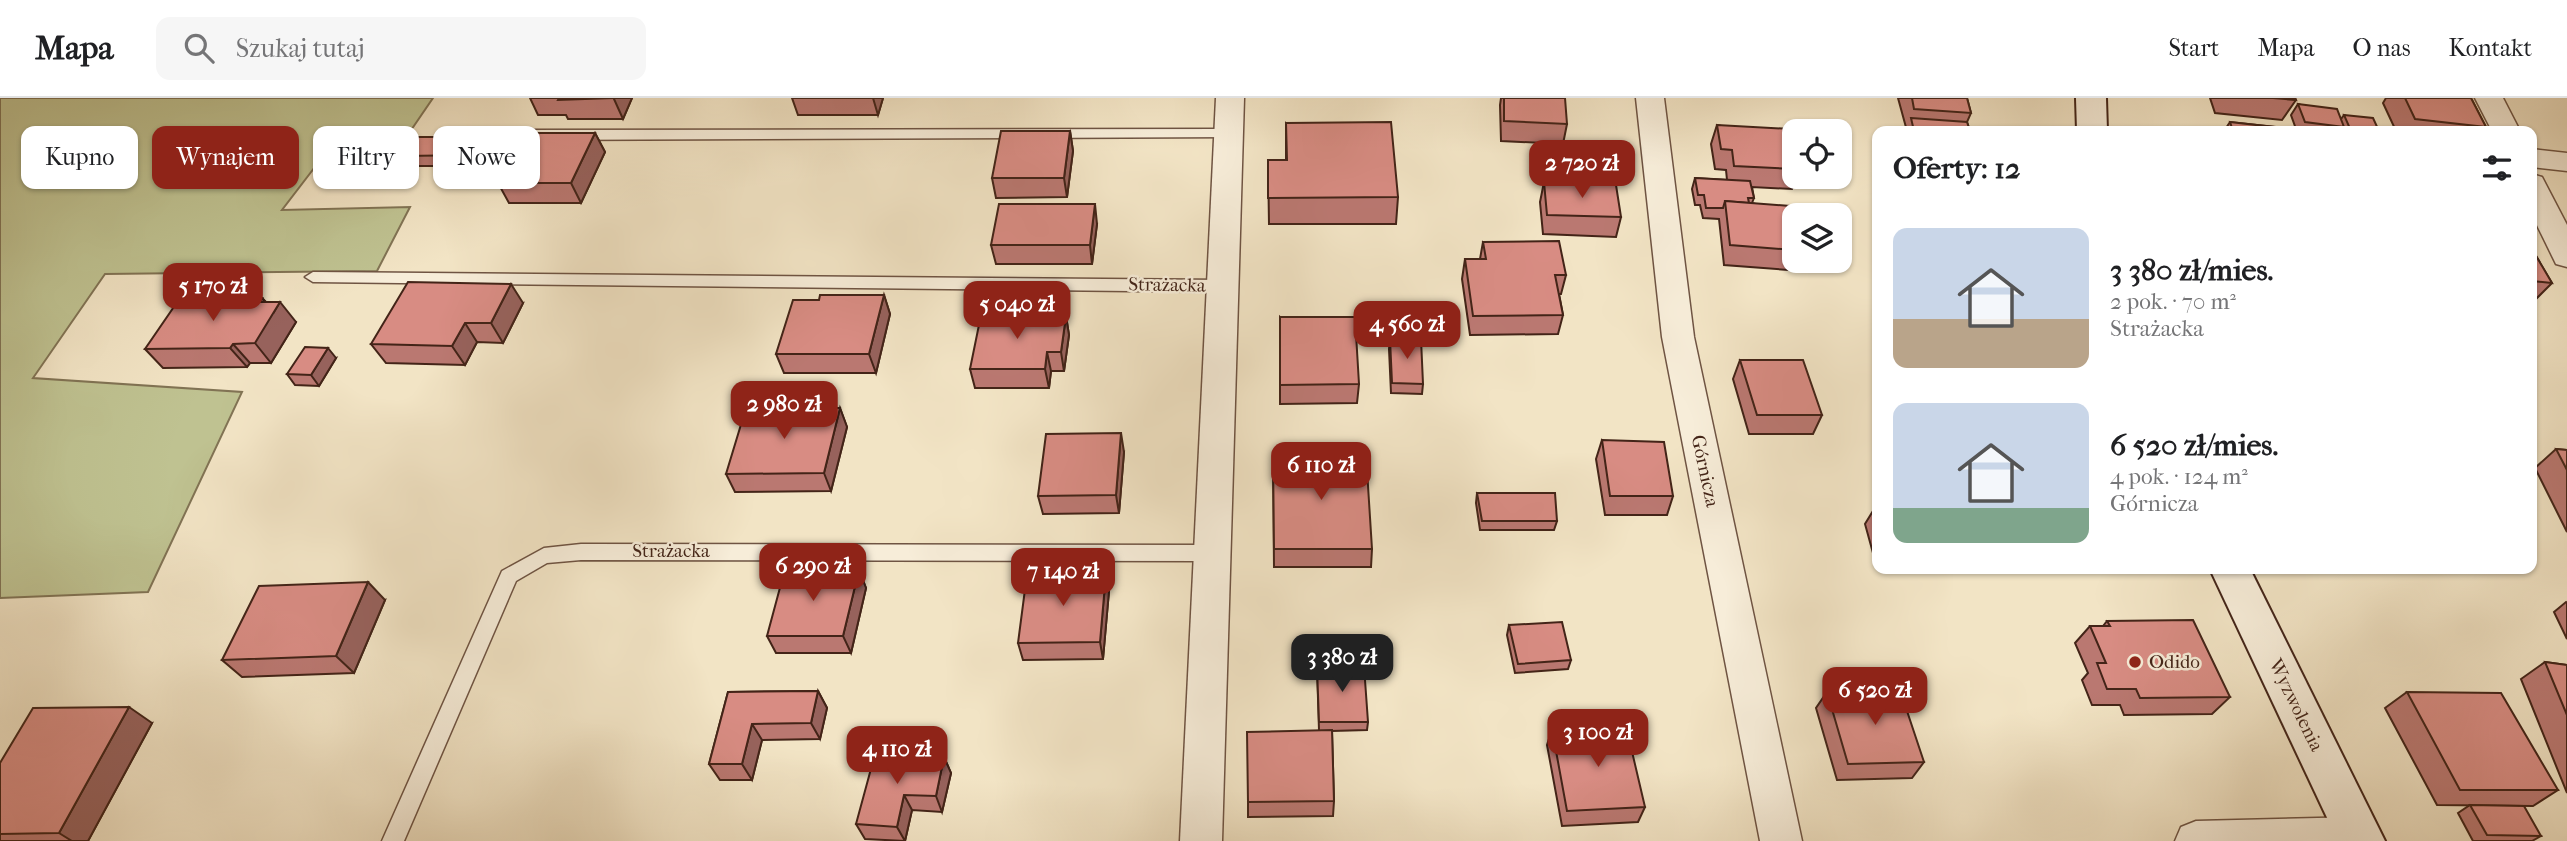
<!DOCTYPE html>
<html lang="pl">
<head>
<meta charset="utf-8">
<style>
  body { margin:0; font-family:"IM FELL French Canon",serif; background:#f6f6f6; color:#202124; height:100vh; display:flex; flex-direction:column; font-size:26px; white-space:nowrap }
  * { box-sizing:border-box; margin:0 }
  p { font-size:23px; color:#757577 }
  .icon { flex:none; width:38px; height:38px; fill:none; stroke:currentColor; stroke-width:2; stroke-linecap:round; stroke-linejoin:round }
  .map { position:relative; flex:1; overflow:hidden }
  .side { position:absolute; left:1872px; top:28px; width:665px; height:448px; display:flex; flex-direction:column; background:#fff; border-radius:14px; box-shadow:0 2px 5px #0004 }
  .side>* { flex:none }
  .hud { position:absolute; left:21px; top:28px; width:665px; height:63px; display:flex; gap:14px }
  .controls { position:absolute; left:1782px; top:21px; display:grid; gap:14px }
  .controls a { display:grid; place-items:center; width:70px; height:70px; border-radius:14px; background:#fff; box-shadow:0 2px 5px #0004; font-size:35px }
  .price { position:absolute; translate:-50% -60px; padding:0 16px; border-radius:14px; background:#8f2418; color:#fff; font-size:23px; line-height:46px; filter:drop-shadow(0 2px 4px #0008) }
  .price::after { content:''; position:absolute; left:50%; top:42px; width:21px; height:16px; margin-left:-10px; background:inherit; clip-path:polygon(0 0,100% 0,50% 100%) }
  .price.on { background:#222; color:#fff }
  ul { padding:0; list-style:none }
  li { display:flex; align-items:center; gap:21px; height:175px; padding:0 21px }
  li span { display:grid; place-items:center; flex:none; width:196px; height:140px; border-radius:14px; color:#555 }
  li>.icon { margin-inline-start:auto }
  span .icon { width:84px; height:84px; fill:#fffc; stroke-width:1 }
  li b { font-size:30px }
  h2 { display:flex; justify-content:space-between; align-items:center; height:84px; padding:0 21px; font-size:30px }
  .chip { padding:0 24px; border-radius:14px; background:#fff; box-shadow:0 2px 5px #0004; font-size:24px; line-height:63px }
  .chip.on { background:#8f2418; color:#fff }
  header { display:flex; align-items:center; gap:42px; box-sizing:border-box; height:98px; padding:0 35px; background:#fff; border-bottom:2px solid #e0e0e0 }
  header strong { font-size:33px }
  nav { display:flex; gap:38px; margin-inline-start:auto; font-size:24px }
  .search { width:490px; height:63px; background:#f6f6f6; display:flex; align-items:center; gap:18px; box-sizing:border-box; padding:0 24px; border-radius:14px; color:#757577; font-size:26px }
  .map>svg:first-child { display:block }
</style>
</head>
<body>
<header>
<strong>Mapa</strong>
<div class="search"><svg class="icon" aria-label="search" viewBox="0 0 24 24"><circle cx="10" cy="10" r="6"/><path d="M15 15l6 6"/></svg>Szukaj tutaj</div>
<nav><a>Start</a><a>Mapa</a><a>O nas</a><a>Kontakt</a></nav>
</header>
<div class="map">
<svg width="2567" height="743" viewBox="0 0 2567 743">
  <rect width="100%" height="100%" fill="#f2e4c5"/>
  <filter id="stains"><feTurbulence type="fractalNoise" baseFrequency=".00286" numOctaves="4"/><feColorMatrix values="0 0 0 0 .2 0 0 0 0 .09 0 0 0 0 .02 0 0 0 .5 -.17"/></filter>
  <radialGradient id="worn" r=".72"><stop offset=".6" stop-color="#630" stop-opacity="0"/><stop offset="1" stop-color="#630" stop-opacity=".3"/></radialGradient>
  <!-- green -->
  <path fill="#bfc291" stroke="#817354" stroke-width="2" d="M 0,0 L 433,0 L 405,41 L 341,35 L 282,112 L 410,109 L 377,173 L 105,176 L 33,280 L 242,294 L 148,494 L 0,500 Z"/>
  <g fill="none" stroke-linecap="round" stroke-linejoin="round">
    <defs>
      <g id="service">
        <path d="M 1229,31 L 1234,33 L 1234,39 L 523,42 L 516,37 L 523,32 Z"/>
        <path d="M 313,174 L 1223,182 L 1231,188 L 1223,194 L 313,184 L 305,179 Z"/>
        <path d="M 581,446 L 1212,447 L 1218,450 L 1221,455 L 1218,460 L 1212,463 L 581,462 L 547,465 L 516,483 L 404,743 L 382,743 L 502,473 L 544,450 Z"/>
      </g>
      <g id="minor">
        <path d="M 1216,0 L 1244,0 L 1222,743 L 1180,743 Z"/>
        <path d="M 1636,0 L 1664,0 L 1694,239 L 1802,743 L 1760,743 L 1662,239 Z"/>
        <path d="M 2475,0 L 2503,0 L 2520,33 L 2492,33 Z"/>
        <path d="M 2532,51 L 2567,55 L 2567,73 L 2532,69 Z"/>
        <path d="M 2532,76 L 2542,79 L 2567,127 L 2567,169 L 2556,166 L 2532,117 Z"/>
        <path d="M 2360,719 L 2375,725 L 2381,739 L 2379,743 L 2175,743 L 2181,729 L 2196,723 Z"/>
      </g>
      <g id="secondary">
        <path d="M 2076,0 L 2106,0 L 2107,33 L 2077,33 Z"/>
        <path d="M 2210,471 L 2250,471 L 2385,743 L 2338,743 Z"/>
      </g>
    </defs>
    <!-- service casing -->
    <use href="#service" stroke="#6f5443" stroke-width="3"/>
    <!-- minor casing -->
    <use href="#minor" stroke="#6f5443" stroke-width="3"/>
    <!-- secondary casing -->
    <use href="#secondary" stroke="#432418" stroke-width="4"/>
    <!-- service -->
    <use href="#service" fill="#f7edd9" fill-rule="evenodd"/>
    <!-- minor -->
    <use href="#minor" fill="#f7edd9" fill-rule="evenodd"/>
    <!-- secondary -->
    <use href="#secondary" fill="#f7edd9" fill-rule="evenodd"/>
  </g>
  <!-- wall -->
  <g fill="#ba7871" stroke="#432418" stroke-width="2">
    <path d="M 530,0 L 632,0 L 623,21 L 568,21 L 566,17 L 538,17 Z"/>
    <path d="M 792,0 L 883,0 L 878,17 L 798,17 Z"/>
    <path d="M 1501,0 L 1504,0 L 1567,26 L 1563,46 L 1501,43 L 1500,7 Z"/>
    <path d="M 1898,0 L 1967,0 L 1971,15 L 1967,24 L 1970,33 L 1907,33 Z"/>
    <path d="M 2210,0 L 2295,0 L 2296,2 L 2282,22 L 2215,15 Z"/>
    <path d="M 2386,0 L 2471,0 L 2486,29 L 2482,33 L 2396,33 L 2383,5 Z"/>
    <path d="M 2298,6 L 2341,21 L 2344,17 L 2379,33 L 2224,33 L 2230,24 L 2296,31 L 2291,17 Z"/>
    <path d="M 1286,25 L 1398,99 L 1396,126 L 1269,126 L 1268,62 L 1286,62 Z"/>
    <path d="M 1717,27 L 1794,44 L 1794,79 L 1797,79 L 1792,91 L 1752,89 L 1754,100 L 1752,105 L 1794,117 L 1794,163 L 1806,163 L 1802,173 L 1724,167 L 1719,121 L 1703,120 L 1700,107 L 1695,107 L 1692,91 L 1695,80 L 1727,82 L 1726,72 L 1715,71 L 1711,46 Z"/>
    <path d="M 1070,33 L 1073,53 L 1067,99 L 996,100 L 992,80 Z"/>
    <path d="M 595,35 L 605,54 L 581,105 L 509,105 L 498,85 L 524,61 Z"/>
    <path d="M 483,39 L 489,49 L 480,68 L 411,68 L 404,58 Z"/>
    <path d="M 1544,84 L 1621,119 L 1616,139 L 1543,136 L 1540,104 Z"/>
    <path d="M 1097,126 L 1092,166 L 996,166 L 991,147 Z"/>
    <path d="M 1483,144 L 1566,177 L 1561,196 L 1559,196 L 1563,217 L 1558,236 L 1470,237 L 1462,181 L 1465,161 L 1480,161 Z"/>
    <path d="M 2532,151 L 2552,185 L 2532,205 Z"/>
    <path d="M 884,197 L 890,216 L 876,275 L 784,275 L 776,256 L 819,202 Z"/>
    <path d="M 262,200 L 266,204 L 296,224 L 271,265 L 250,265 L 247,269 L 163,270 L 145,251 Z"/>
    <path d="M 523,205 L 503,245 L 477,244 L 465,267 L 386,265 L 371,246 Z"/>
    <path d="M 1066,218 L 1069,237 L 1064,273 L 1051,273 L 1049,290 L 975,290 L 970,271 Z"/>
    <path d="M 1280,219 L 1359,286 L 1357,305 L 1280,306 Z"/>
    <path d="M 1390,241 L 1423,286 L 1422,296 L 1391,295 L 1389,251 Z"/>
    <path d="M 336,260 L 319,288 L 295,287 L 287,276 Z"/>
    <path d="M 1740,262 L 1822,317 L 1813,336 L 1749,336 L 1733,281 Z"/>
    <path d="M 840,310 L 847,329 L 831,393 L 735,394 L 726,376 Z"/>
    <path d="M 1602,342 L 1673,398 L 1667,417 L 1605,417 L 1596,361 Z"/>
    <path d="M 2556,351 L 2567,352 L 2567,434 L 2535,370 Z"/>
    <path d="M 1124,354 L 1119,415 L 1043,416 L 1038,398 Z"/>
    <path d="M 1273,357 L 1372,451 L 1371,469 L 1274,469 Z"/>
    <path d="M 1477,395 L 1557,423 L 1554,432 L 1480,432 L 1476,405 Z"/>
    <path d="M 1878,398 L 1878,455 L 1873,455 L 1865,426 L 1876,408 L 1877,408 L 1875,402 Z"/>
    <path d="M 859,472 L 866,490 L 851,555 L 776,555 L 767,538 Z"/>
    <path d="M 1109,493 L 1103,561 L 1023,562 L 1018,545 Z"/>
    <path d="M 385,502 L 354,575 L 242,579 L 222,562 Z"/>
    <path d="M 2566,504 L 2567,505 L 2567,541 L 2554,514 Z"/>
    <path d="M 2107,523 L 2230,599 L 2212,616 L 2124,617 L 2120,607 L 2092,607 L 2082,582 L 2088,575 L 2075,545 L 2090,528 L 2103,528 Z"/>
    <path d="M 1509,527 L 1571,562 L 1568,571 L 1515,575 L 1507,537 Z"/>
    <path d="M 2545,564 L 2567,567 L 2567,695 L 2521,581 Z"/>
    <path d="M 1317,569 L 1368,624 L 1367,632 L 1332,633 L 1334,703 L 1333,718 L 1248,719 L 1248,704 L 1319,632 Z"/>
    <path d="M 818,593 L 827,610 L 820,641 L 762,642 L 752,682 L 720,682 L 709,666 L 728,594 Z"/>
    <path d="M 1827,594 L 1924,664 L 1912,680 L 1837,682 L 1816,610 Z"/>
    <path d="M 2407,594 L 2558,692 L 2533,708 L 2437,707 L 2385,610 Z"/>
    <path d="M 152,625 L 88,743 L 0,743 L 0,665 Z"/>
    <path d="M 1552,631 L 1645,709 L 1638,724 L 1562,728 L 1547,647 Z"/>
    <path d="M 944,659 L 951,675 L 942,714 L 912,712 L 905,743 L 865,741 L 856,726 Z"/>
    <path d="M 2470,707 L 2541,738 L 2532,743 L 2473,743 L 2458,715 Z"/>
  </g>
  <!-- shaded-wall -->
  <g fill="#97625c" stroke="#432418" stroke-width="2">
    <path d="M 614,0 L 632,0 L 623,21 L 614,1 Z"/>
    <path d="M 873,0 L 883,0 L 878,17 Z"/>
    <path d="M 1070,33 L 1073,53 L 1067,99 L 1064,80 Z"/>
    <path d="M 595,35 L 605,54 L 581,105 L 571,85 Z"/>
    <path d="M 483,39 L 489,49 L 480,68 L 474,57 Z"/>
    <path d="M 1095,106 L 1097,126 L 1092,166 L 1090,147 Z"/>
    <path d="M 511,186 L 523,205 L 503,245 L 491,225 Z"/>
    <path d="M 884,197 L 890,216 L 876,275 L 869,256 Z"/>
    <path d="M 262,200 L 274,214 L 280,204 L 296,224 L 271,265 L 255,245 L 259,204 Z"/>
    <path d="M 1066,218 L 1069,237 L 1064,273 L 1061,254 Z"/>
    <path d="M 465,225 L 477,244 L 465,267 L 452,248 Z"/>
    <path d="M 233,246 L 250,265 L 247,269 L 230,250 Z"/>
    <path d="M 328,250 L 336,260 L 319,288 L 311,277 Z"/>
    <path d="M 1047,254 L 1051,273 L 1049,290 L 1045,271 Z"/>
    <path d="M 840,310 L 847,329 L 831,393 L 824,375 Z"/>
    <path d="M 1121,335 L 1124,354 L 1119,415 L 1116,397 Z"/>
    <path d="M 859,472 L 866,490 L 851,555 L 843,538 Z"/>
    <path d="M 1106,475 L 1109,493 L 1103,561 L 1100,544 Z"/>
    <path d="M 368,484 L 385,502 L 354,575 L 336,558 Z"/>
    <path d="M 818,593 L 827,610 L 820,641 L 811,625 Z"/>
    <path d="M 129,609 L 152,625 L 88,743 L 72,743 L 59,735 Z"/>
    <path d="M 752,626 L 762,642 L 752,682 L 742,666 Z"/>
    <path d="M 944,659 L 951,675 L 942,714 L 936,698 Z"/>
    <path d="M 904,697 L 912,712 L 905,743 L 897,729 Z"/>
  </g>
  <!-- building -->
  <g fill="#d88c83" stroke="#432418" stroke-width="2">
    <path d="M 559,0 L 614,0 L 558,2 Z"/>
    <path d="M 1504,0 L 1565,0 L 1567,26 L 1504,23 Z"/>
    <path d="M 1912,0 L 1967,0 L 1971,15 L 1914,11 Z"/>
    <path d="M 2273,0 L 2295,0 L 2296,2 Z"/>
    <path d="M 2405,0 L 2471,0 L 2486,29 L 2415,21 Z"/>
    <path d="M 2298,6 L 2337,11 L 2344,29 L 2305,24 Z"/>
    <path d="M 2344,17 L 2373,20 L 2379,33 L 2351,33 Z"/>
    <path d="M 1911,20 L 1967,24 L 1970,33 L 1914,33 Z"/>
    <path d="M 1391,24 L 1398,99 L 1268,100 L 1268,62 L 1287,62 L 1286,25 Z"/>
    <path d="M 2230,24 L 2300,32 L 2300,33 L 2233,33 Z"/>
    <path d="M 1717,27 L 1791,31 L 1794,44 L 1794,71 L 1734,68 L 1732,52 L 1721,51 Z"/>
    <path d="M 1001,33 L 1070,33 L 1064,80 L 992,80 Z"/>
    <path d="M 537,35 L 595,35 L 571,85 L 498,85 L 511,61 L 524,61 Z"/>
    <path d="M 416,39 L 483,39 L 474,57 L 404,58 Z"/>
    <path d="M 1695,80 L 1750,83 L 1754,100 L 1748,100 L 1749,105 L 1725,103 L 1723,110 L 1706,110 L 1704,97 L 1698,97 Z"/>
    <path d="M 1544,84 L 1616,87 L 1621,119 L 1547,117 Z"/>
    <path d="M 1725,103 L 1803,109 L 1804,117 L 1794,117 L 1794,152 L 1730,147 Z"/>
    <path d="M 999,106 L 1095,106 L 1090,147 L 991,147 Z"/>
    <path d="M 1559,143 L 1566,177 L 1555,177 L 1563,217 L 1473,218 L 1465,161 L 1486,161 L 1483,144 Z"/>
    <path d="M 2532,151 L 2552,185 L 2532,183 Z"/>
    <path d="M 408,184 L 511,186 L 491,225 L 465,225 L 452,248 L 371,246 Z"/>
    <path d="M 820,197 L 884,197 L 869,256 L 776,256 L 793,202 L 819,202 Z"/>
    <path d="M 180,200 L 262,200 L 259,204 L 280,204 L 255,245 L 233,246 L 230,250 L 145,251 Z"/>
    <path d="M 981,217 L 1066,218 L 1061,254 L 1047,254 L 1045,271 L 970,271 Z"/>
    <path d="M 1280,219 L 1355,219 L 1359,286 L 1280,287 Z"/>
    <path d="M 1390,241 L 1421,241 L 1423,286 L 1392,285 Z"/>
    <path d="M 305,249 L 328,250 L 311,277 L 287,276 Z"/>
    <path d="M 1740,262 L 1803,262 L 1822,317 L 1757,317 Z"/>
    <path d="M 746,310 L 840,310 L 824,375 L 726,376 Z"/>
    <path d="M 1121,335 L 1116,397 L 1038,398 L 1046,336 Z"/>
    <path d="M 1602,342 L 1664,344 L 1673,398 L 1610,398 Z"/>
    <path d="M 2556,351 L 2567,352 L 2567,372 Z"/>
    <path d="M 1366,356 L 1372,451 L 1274,451 L 1273,357 Z"/>
    <path d="M 1477,395 L 1555,395 L 1557,423 L 1482,423 Z"/>
    <path d="M 785,471 L 859,472 L 843,538 L 767,538 Z"/>
    <path d="M 1106,475 L 1100,544 L 1018,545 L 1027,476 Z"/>
    <path d="M 368,484 L 336,558 L 222,562 L 259,488 Z"/>
    <path d="M 2193,522 L 2230,599 L 2140,600 L 2136,591 L 2107,591 L 2097,565 L 2106,565 L 2090,528 L 2110,528 L 2107,523 Z"/>
    <path d="M 1562,524 L 1571,562 L 1518,566 L 1509,527 Z"/>
    <path d="M 2545,564 L 2567,567 L 2567,617 Z"/>
    <path d="M 1364,568 L 1368,624 L 1319,624 L 1317,569 Z"/>
    <path d="M 1900,592 L 1924,664 L 1848,666 L 1827,594 Z"/>
    <path d="M 818,593 L 811,625 L 752,626 L 742,666 L 709,666 L 728,594 Z"/>
    <path d="M 2407,594 L 2501,595 L 2558,692 L 2460,692 Z"/>
    <path d="M 129,609 L 59,735 L 0,736 L 0,665 L 33,610 Z"/>
    <path d="M 1626,628 L 1645,709 L 1567,713 L 1552,631 Z"/>
    <path d="M 1332,632 L 1334,703 L 1248,704 L 1247,634 Z"/>
    <path d="M 875,656 L 944,659 L 936,698 L 904,697 L 897,729 L 856,726 Z"/>
    <path d="M 2470,707 L 2524,708 L 2541,738 L 2487,737 Z"/>
  </g>
  <!-- markers -->
  <circle fill="#8f2418" stroke="#f7edd9" stroke-width="2.5" cx="2135" cy="564" r="7"/>
  <g text-anchor="middle" dominant-baseline="central" stroke-width="5" stroke-linejoin="round" paint-order="stroke">
    <!-- street labels -->
    <g font-size="19" fill="#432418" stroke="#f7edd9">
      <text transform="translate(1167 187) rotate(1)">Strażacka</text>
      <text transform="translate(1705 373) rotate(78)">Górnicza</text>
      <text x="671" y="453">Strażacka</text>
      <text transform="translate(2296 607) rotate(64)">Wyzwolenia</text>
    </g>
    <!-- poi labels -->
    <g font-size="19" fill="#432418" stroke="#f7edd9" text-anchor="start">
      <text x="2149" y="564">Odido</text>
    </g>
  </g>
  <rect width="100%" height="100%" filter="url(#stains)"/>
  <rect width="100%" height="100%" fill="url(#worn)"/>
</svg>
<div class="controls">
<a><svg class="icon" aria-label="locate" viewBox="0 0 24 24"><circle cx="12" cy="12" r="6"/><path d="M12 2v4M12 18v4M2 12h4M18 12h4"/></svg></a>
<a><svg class="icon" aria-label="layers" viewBox="0 0 24 24"><path d="M12 4l9 5-9 5-9-5zM3 14l9 5 9-5"/></svg></a>
</div>
<b class="price" style="left:1582px;top:102px">2 720 zł</b>
<b class="price" style="left:213px;top:225px">5 170 zł</b>
<b class="price" style="left:1017px;top:243px">5 040 zł</b>
<b class="price" style="left:1407px;top:263px">4 560 zł</b>
<b class="price" style="left:784px;top:343px">2 980 zł</b>
<b class="price" style="left:1321px;top:404px">6 110 zł</b>
<b class="price" style="left:813px;top:505px">6 290 zł</b>
<b class="price" style="left:1063px;top:510px">7 140 zł</b>
<b class="price on" style="left:1342px;top:596px">3 380 zł</b>
<b class="price" style="left:1875px;top:629px">6 520 zł</b>
<b class="price" style="left:1598px;top:671px">3 100 zł</b>
<b class="price" style="left:897px;top:688px">4 110 zł</b>
<div class="hud">
<a class="chip">Kupno</a>
<a class="chip on">Wynajem</a>
<a class="chip">Filtry</a>
<a class="chip">Nowe</a>
</div>
<section class="side">
<h2>Oferty: 12<svg class="icon" aria-label="filters" viewBox="0 0 24 24"><path d="M4 7h16M4 17h16"/><circle cx="9" cy="7" r="2"/><circle cx="15" cy="17" r="2"/></svg></h2>
<ul>
<li><span style="background:linear-gradient(#c9d6e8 65%,#b9a48a 0)"><svg class="icon" aria-label="home" viewBox="0 0 24 24"><path d="M3 11l9-7 9 7M6 9v11h12V9"/></svg></span><div><b>3 380 zł/mies.</b><p>2 pok. · 70 m²</p><p>Strażacka</p></div></li>
<li><span style="background:linear-gradient(#c9d6e8 75%,#7fa58c 0)"><svg class="icon" aria-label="home" viewBox="0 0 24 24"><path d="M3 11l9-7 9 7M6 9v11h12V9"/></svg></span><div><b>6 520 zł/mies.</b><p>4 pok. · 124 m²</p><p>Górnicza</p></div></li>
</ul>
</section>
</div>
</body>
</html>
